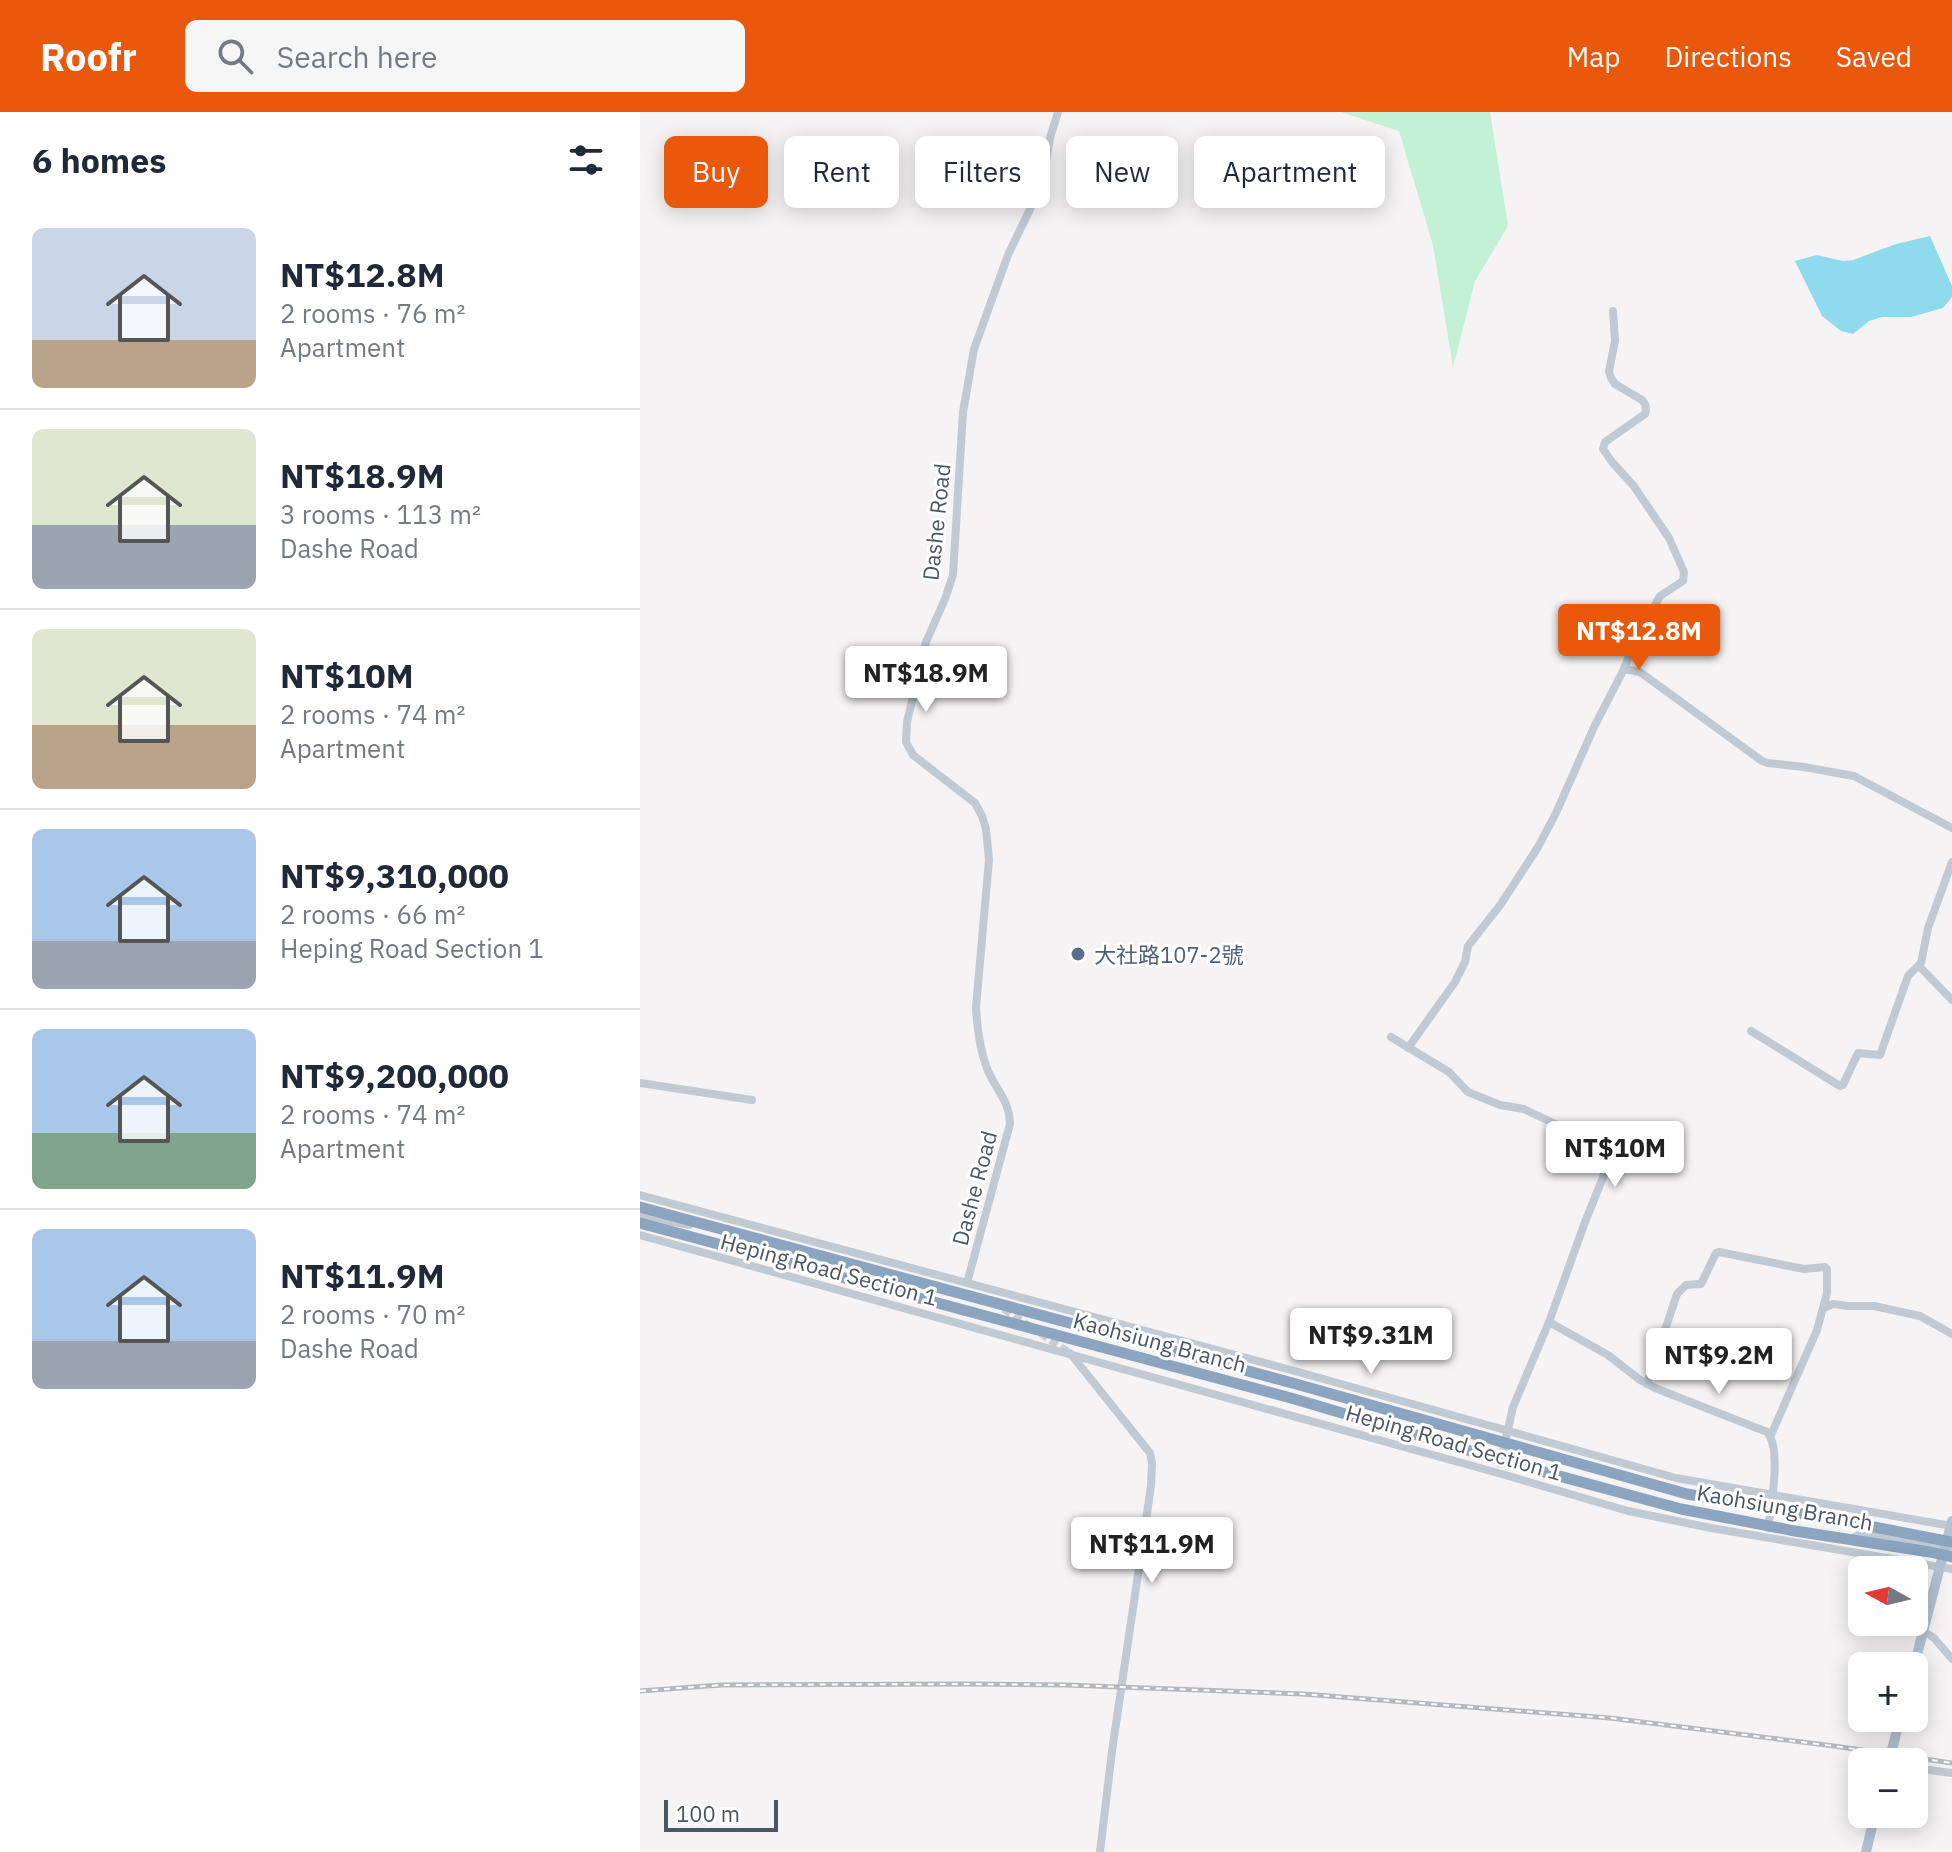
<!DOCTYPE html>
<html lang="en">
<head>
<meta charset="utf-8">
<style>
  body { margin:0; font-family:"IBM Plex Sans","Noto Sans TC",sans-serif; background:#f6f6f7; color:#1f2937; height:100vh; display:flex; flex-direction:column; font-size:30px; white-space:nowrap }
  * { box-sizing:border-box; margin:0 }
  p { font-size:26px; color:#747a83 }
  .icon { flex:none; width:44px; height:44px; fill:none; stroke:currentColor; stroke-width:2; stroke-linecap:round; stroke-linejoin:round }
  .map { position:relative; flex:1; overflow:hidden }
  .drawer { display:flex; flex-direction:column; background:#fff; width:640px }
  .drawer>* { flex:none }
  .banner { position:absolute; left:24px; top:24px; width:760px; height:72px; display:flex; gap:16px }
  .needle { width:52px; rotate:278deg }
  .buttons { position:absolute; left:1208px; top:1444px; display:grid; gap:16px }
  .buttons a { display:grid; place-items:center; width:80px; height:80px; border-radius:12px; background:#fff; box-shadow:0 4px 20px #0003; font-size:40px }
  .scale { position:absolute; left:24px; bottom:20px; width:114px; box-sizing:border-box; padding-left:8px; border:4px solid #4a5661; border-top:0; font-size:22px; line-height:28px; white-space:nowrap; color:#4a5661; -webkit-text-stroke:6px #fff; paint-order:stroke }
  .price { position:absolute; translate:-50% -68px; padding:0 18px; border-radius:8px; background:#fff; color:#222; font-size:26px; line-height:52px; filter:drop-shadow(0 2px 4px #0008) }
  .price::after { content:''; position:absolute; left:50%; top:48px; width:24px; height:18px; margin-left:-12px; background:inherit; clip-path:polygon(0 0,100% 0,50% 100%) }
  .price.selected { background:#ea580c; color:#fff }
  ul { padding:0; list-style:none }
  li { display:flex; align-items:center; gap:24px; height:200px; padding:0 32px }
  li+li { border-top:2px solid #e0e1e3 }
  li span { display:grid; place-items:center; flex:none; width:224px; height:160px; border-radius:12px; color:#555 }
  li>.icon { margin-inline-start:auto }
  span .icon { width:96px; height:96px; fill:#fffc; stroke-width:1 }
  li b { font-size:34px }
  h2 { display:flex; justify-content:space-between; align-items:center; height:96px; padding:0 32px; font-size:34px }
  .chip { padding:0 28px; border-radius:12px; background:#fff; box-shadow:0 4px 20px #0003; font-size:28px; line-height:72px }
  .chip.selected { background:#ea580c; color:#fff }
  header { display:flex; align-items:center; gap:48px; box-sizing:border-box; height:112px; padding:0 40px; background:#ea580c; color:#fff }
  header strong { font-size:38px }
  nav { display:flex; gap:44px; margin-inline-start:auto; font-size:28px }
  .search { width:560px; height:72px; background:#f6f6f7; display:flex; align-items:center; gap:20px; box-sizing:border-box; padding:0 28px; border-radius:12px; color:#747a83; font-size:30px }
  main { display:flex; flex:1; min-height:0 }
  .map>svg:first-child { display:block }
</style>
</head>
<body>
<header>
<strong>Roofr</strong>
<div class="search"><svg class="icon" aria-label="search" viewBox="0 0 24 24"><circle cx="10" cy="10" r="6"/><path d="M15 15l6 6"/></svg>Search here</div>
<nav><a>Map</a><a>Directions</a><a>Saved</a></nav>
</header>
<main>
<section class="drawer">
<h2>6 homes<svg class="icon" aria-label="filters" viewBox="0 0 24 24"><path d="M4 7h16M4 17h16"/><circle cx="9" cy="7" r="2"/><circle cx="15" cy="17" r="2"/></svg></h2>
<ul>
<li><span style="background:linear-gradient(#c9d6e8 70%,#b9a48a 0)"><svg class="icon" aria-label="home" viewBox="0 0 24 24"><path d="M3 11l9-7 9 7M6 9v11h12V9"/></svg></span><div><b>NT$12.8M</b><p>2 rooms · 76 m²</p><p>Apartment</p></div></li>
<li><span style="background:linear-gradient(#dfe7d0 60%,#9aa5b1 0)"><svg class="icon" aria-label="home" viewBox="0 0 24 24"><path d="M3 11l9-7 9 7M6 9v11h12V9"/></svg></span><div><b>NT$18.9M</b><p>3 rooms · 113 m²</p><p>Dashe Road</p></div></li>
<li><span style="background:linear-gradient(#dfe7d0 60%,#b9a48a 0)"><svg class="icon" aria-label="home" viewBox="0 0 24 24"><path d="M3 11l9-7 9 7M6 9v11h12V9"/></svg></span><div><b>NT$10M</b><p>2 rooms · 74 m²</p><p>Apartment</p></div></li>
<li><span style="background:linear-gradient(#a9c7e8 70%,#9aa5b1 0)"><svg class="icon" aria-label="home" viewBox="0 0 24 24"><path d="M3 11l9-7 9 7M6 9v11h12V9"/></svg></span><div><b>NT$9,310,000</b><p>2 rooms · 66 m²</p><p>Heping Road Section 1</p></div></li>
<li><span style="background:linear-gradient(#a9c7e8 65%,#7fa58c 0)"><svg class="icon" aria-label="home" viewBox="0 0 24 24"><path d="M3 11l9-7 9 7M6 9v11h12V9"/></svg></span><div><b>NT$9,200,000</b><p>2 rooms · 74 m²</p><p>Apartment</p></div></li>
<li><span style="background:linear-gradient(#a9c7e8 70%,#9aa5b1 0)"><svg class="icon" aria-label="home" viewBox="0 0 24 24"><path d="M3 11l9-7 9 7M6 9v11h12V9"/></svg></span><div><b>NT$11.9M</b><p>2 rooms · 70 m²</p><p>Dashe Road</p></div></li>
</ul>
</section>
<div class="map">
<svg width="1312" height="1740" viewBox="0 0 1312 1740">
  <rect width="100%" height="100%" fill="#f5f3f3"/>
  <!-- green -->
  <path fill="#c3f1d5" d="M 701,0 L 850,0 L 868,114 L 835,169 L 813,255 L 793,133 L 759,19 Z"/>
  <!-- water -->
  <path fill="#90daee" d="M 1290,124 L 1312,174 L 1312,185 L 1303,196 L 1271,205 L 1242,205 L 1229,209 L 1213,222 L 1201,219 L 1182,204 L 1155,149 L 1177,143 L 1203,149 L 1213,148 L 1256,132 Z"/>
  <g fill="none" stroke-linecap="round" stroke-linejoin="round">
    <!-- minor-tunnel -->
    <g stroke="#caccce" stroke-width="8" stroke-dasharray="8 4" stroke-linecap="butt">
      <path d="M 364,1197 L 389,1214"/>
      <path d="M 401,1221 L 429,1241"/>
    </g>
    <!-- minor -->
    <g stroke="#c1cad2" stroke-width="8">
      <path d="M 984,557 L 1000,560 L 1122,649 L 1128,651 L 1164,655 L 1214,664 L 1312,716"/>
      <path d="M 1279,854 L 1312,888"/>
      <path d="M 1111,919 L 1200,974 L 1203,973 L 1218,941 L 1240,943 L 1268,864 L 1281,851 L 1288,816 L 1312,750"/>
      <path d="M 751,925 L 809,960 L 828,980 L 860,993 L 884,997 L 962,1034 L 969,1040 L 970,1048 L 945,1110 L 909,1210 L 873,1295 L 860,1352"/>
      <path d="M 768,936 L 815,870 L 825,850 L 828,834 L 861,792 L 898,735 L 916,701 L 955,613 L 984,557 L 994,531 L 1011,506 L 1012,499 L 1020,484 L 1043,469 L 1044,460 L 1029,426 L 993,373 L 972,350 L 963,337 L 965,330 L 1005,302 C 1007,296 1006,292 1002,288 L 975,272 L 971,266 L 969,259 L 975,229 L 973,199"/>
      <path d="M 0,971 L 112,988"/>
      <path d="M 0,1083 L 662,1261 L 1036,1366 L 1312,1414"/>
      <path d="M 0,1104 L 49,1113"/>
      <path d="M 0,1123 L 858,1361 L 988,1399 L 1071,1416 L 1312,1457"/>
      <path d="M 327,1171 L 370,1012 C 369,988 357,979 348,959 C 340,939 337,916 336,895 L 349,748 L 346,717 L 342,704 L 335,691 L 273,643 L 266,630 L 267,610 L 286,530 L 305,487 L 313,463 L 323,300 L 334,237 L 368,143 L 402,72 L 410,26 L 418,0"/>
      <path d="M 1184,1196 L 1193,1192 L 1208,1194 L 1234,1194 L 1280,1204 L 1312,1222"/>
      <path d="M 909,1210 L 968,1243 L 1000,1268 L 1015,1276 L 1127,1320 C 1142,1337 1131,1393 1128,1416"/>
      <path d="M 430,1241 L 510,1341 L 512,1351 L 511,1374 L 472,1639 L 460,1740"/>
      <path d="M 1007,1272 L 1037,1182 L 1046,1173 L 1061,1172 L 1076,1141 L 1079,1140 L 1164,1157 L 1185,1155 L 1187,1157 L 1187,1181 L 1177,1218 L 1131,1323"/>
      <path d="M 1211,1427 L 1222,1421 L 1312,1437"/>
      <path d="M 1283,1519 L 1294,1526 L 1312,1547"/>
      <path d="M 1274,1656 L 1312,1661"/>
    </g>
    <!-- major -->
    <g stroke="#b3c2d1" stroke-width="10">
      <path d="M 1274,1554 L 1312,1409"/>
      <path d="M 1249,1650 L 1260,1606"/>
      <path d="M 1226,1740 L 1235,1702"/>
    </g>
    <!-- highway -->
    <g stroke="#8ba5c1" stroke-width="11">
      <path d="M 0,1095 L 656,1272 L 1047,1382 L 1203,1409 L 1312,1430"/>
      <path d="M 0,1111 L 651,1286 L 875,1352 L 1041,1397 L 1155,1419 L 1290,1440 L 1312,1445"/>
    </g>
    <defs>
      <path id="rail" d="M 0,1579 L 81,1573 L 328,1572 L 427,1573 L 663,1582 L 970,1606 L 1194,1634 L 1312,1651"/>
    </defs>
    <!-- rail casing -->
    <use href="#rail" stroke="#b5b8bd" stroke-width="5"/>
    <!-- rail -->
    <use href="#rail" stroke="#fff" stroke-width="2" stroke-dasharray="6" stroke-linecap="butt"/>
  </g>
  <!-- markers -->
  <circle fill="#5c6f8a" stroke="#fff" stroke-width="3" cx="438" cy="842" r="8"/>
  <g text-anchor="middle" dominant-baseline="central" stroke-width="6" stroke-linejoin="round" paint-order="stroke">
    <!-- street labels -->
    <g font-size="22" fill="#4a5661" stroke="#fff">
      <text transform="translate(296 410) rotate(-84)">Dashe Road</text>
      <text transform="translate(334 1076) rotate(-75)">Dashe Road</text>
      <text transform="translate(189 1157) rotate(15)">Heping Road Section 1</text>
      <text transform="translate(520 1230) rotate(15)">Kaohsiung Branch</text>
      <text transform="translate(814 1330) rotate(16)">Heping Road Section 1</text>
      <text transform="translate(1145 1395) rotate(10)">Kaohsiung Branch</text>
    </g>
    <!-- service labels -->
    <g font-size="22" fill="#4e5e75" stroke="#fff" text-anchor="start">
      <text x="454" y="842">大社路107-2號</text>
    </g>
  </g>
</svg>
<div class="buttons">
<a><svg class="needle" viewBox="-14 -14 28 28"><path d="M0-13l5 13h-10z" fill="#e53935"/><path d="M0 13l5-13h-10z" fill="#747a83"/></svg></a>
<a>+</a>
<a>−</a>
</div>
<div class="scale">100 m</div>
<b class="price selected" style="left:999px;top:560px">NT$12.8M</b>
<b class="price" style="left:286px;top:602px">NT$18.9M</b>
<b class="price" style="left:975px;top:1077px">NT$10M</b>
<b class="price" style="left:731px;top:1264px">NT$9.31M</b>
<b class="price" style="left:1079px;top:1284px">NT$9.2M</b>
<b class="price" style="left:512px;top:1473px">NT$11.9M</b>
<div class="banner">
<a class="chip selected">Buy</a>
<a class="chip">Rent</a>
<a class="chip">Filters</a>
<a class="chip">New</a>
<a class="chip">Apartment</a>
</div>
</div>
</main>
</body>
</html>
